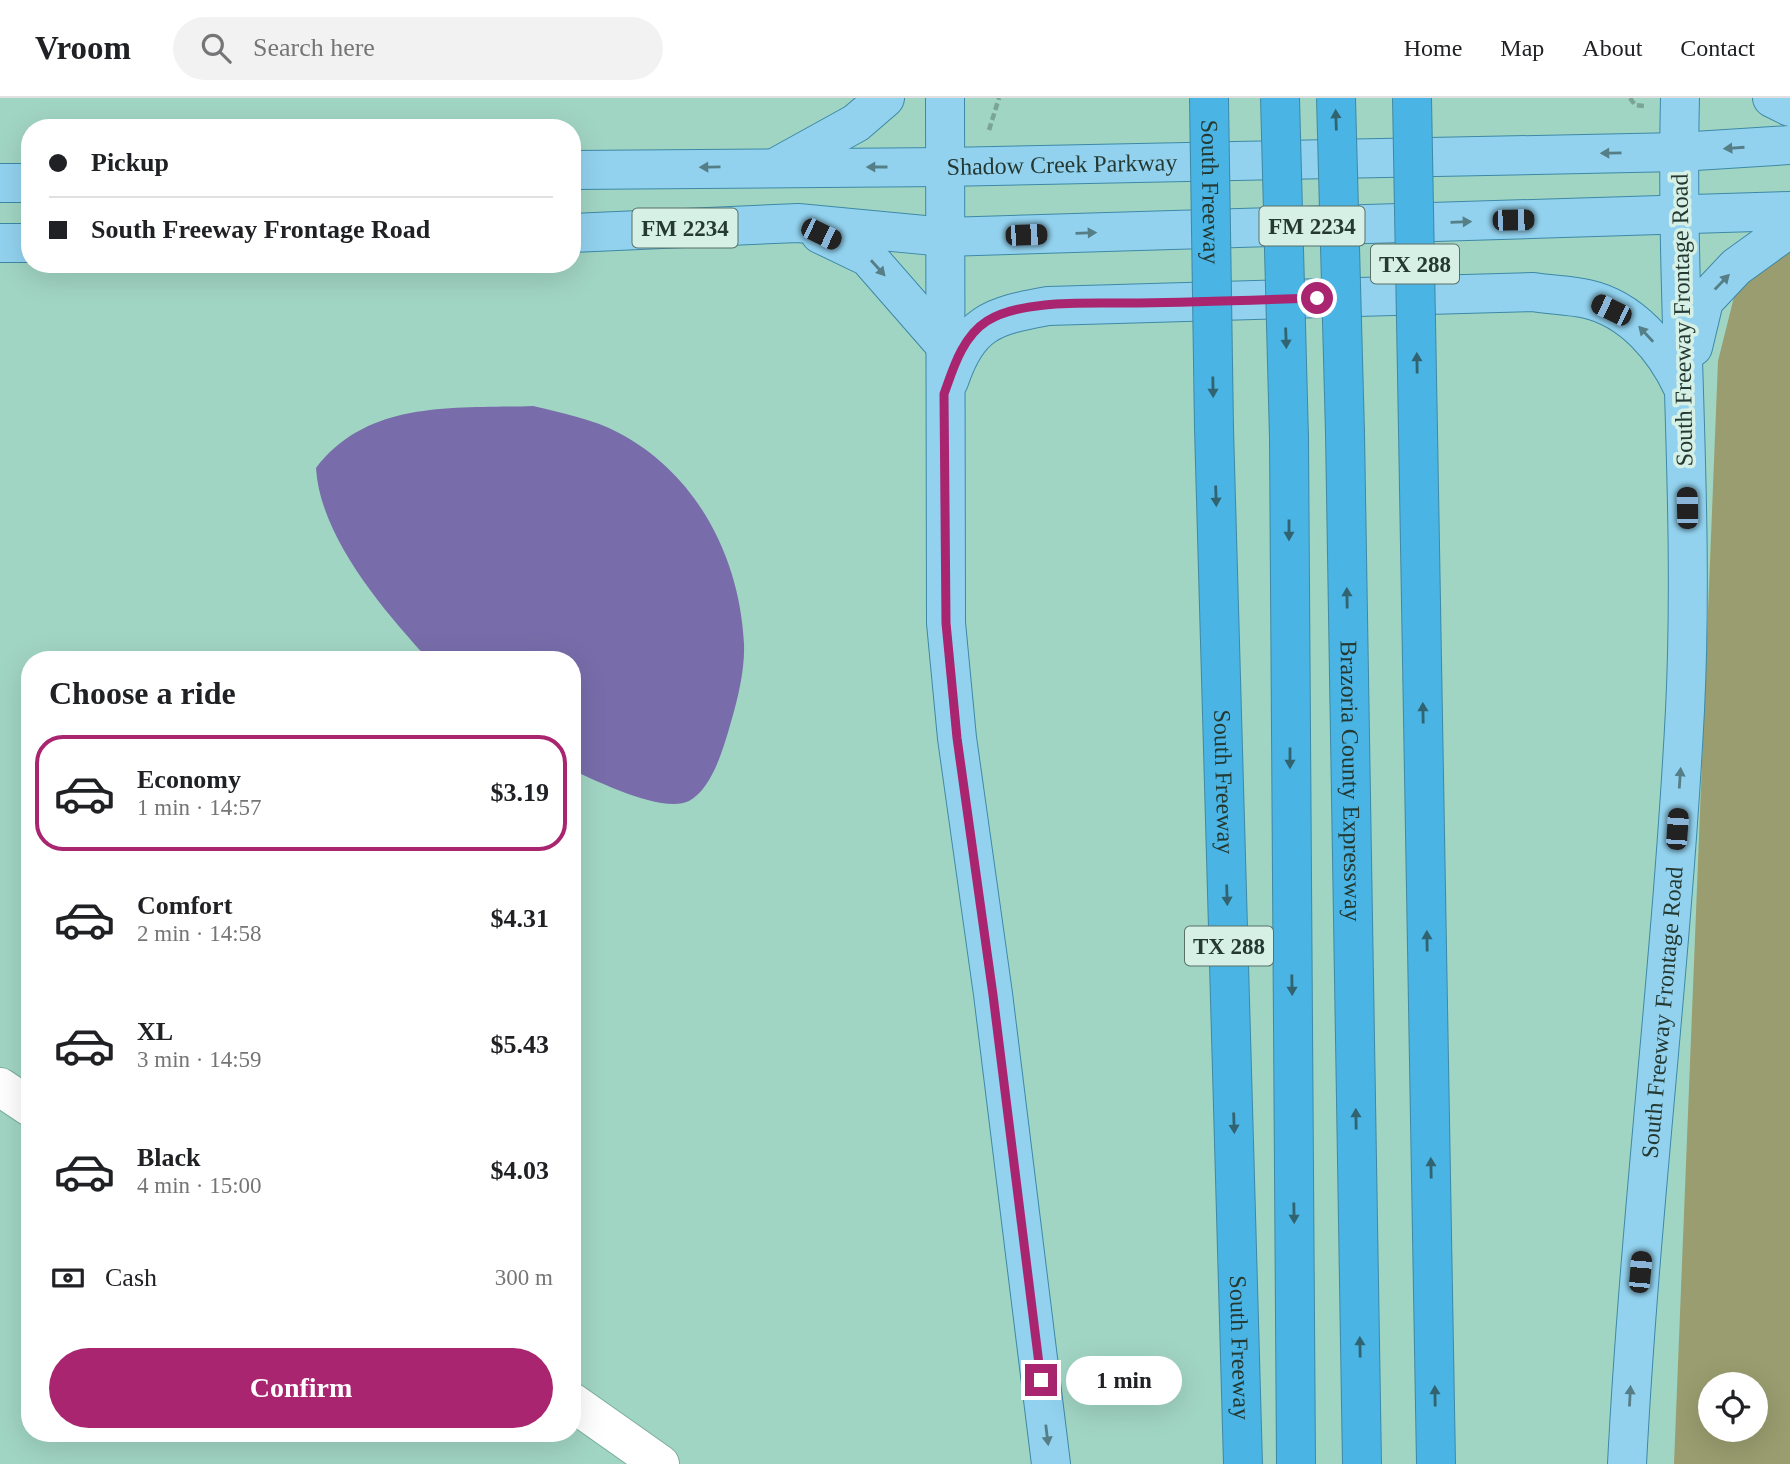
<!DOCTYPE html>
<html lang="en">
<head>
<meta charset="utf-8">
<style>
  body { margin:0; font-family:"Times New Roman",serif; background:#f2f2f2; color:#202124; height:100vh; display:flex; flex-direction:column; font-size:26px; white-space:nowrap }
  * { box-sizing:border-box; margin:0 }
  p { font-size:23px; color:#757577 }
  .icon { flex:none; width:38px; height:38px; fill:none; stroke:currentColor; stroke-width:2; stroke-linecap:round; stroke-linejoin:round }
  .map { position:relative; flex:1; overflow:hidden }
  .drawer { position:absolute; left:21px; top:553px; width:560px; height:791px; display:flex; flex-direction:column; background:#fff; border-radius:28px; box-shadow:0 7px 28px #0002 }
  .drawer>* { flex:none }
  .banner { position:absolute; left:21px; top:21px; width:560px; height:154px; border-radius:28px; box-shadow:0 7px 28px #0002; display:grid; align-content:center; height:154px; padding:0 28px; background:#fff }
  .controls { position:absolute; left:1698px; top:1274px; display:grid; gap:14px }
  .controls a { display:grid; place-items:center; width:70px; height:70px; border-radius:50%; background:#fff; box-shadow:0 7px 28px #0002; font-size:35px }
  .end { position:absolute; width:32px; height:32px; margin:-16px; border:9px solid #a92570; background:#fff; box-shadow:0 0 0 4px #fff }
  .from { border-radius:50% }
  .bubble { position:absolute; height:49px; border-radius:24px; background:#fff; box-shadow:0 7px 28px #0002; font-size:23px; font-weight:700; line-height:49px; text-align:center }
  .car { position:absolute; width:21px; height:42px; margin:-21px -10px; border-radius:9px; box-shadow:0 0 5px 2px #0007; background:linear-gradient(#222 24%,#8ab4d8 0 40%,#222 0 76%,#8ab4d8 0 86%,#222 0) }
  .banner b { display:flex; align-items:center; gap:24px; height:66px; font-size:26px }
  .banner b+b { border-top:2px solid #e0e0e0 }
  .banner i { width:18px; height:18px; background:#202124 }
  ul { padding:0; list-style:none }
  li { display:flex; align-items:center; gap:21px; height:116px; margin:0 14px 10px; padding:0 14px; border:4px solid transparent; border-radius:28px }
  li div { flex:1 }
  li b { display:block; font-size:26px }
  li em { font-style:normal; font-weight:700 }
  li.selected { border-color:#a92570 }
  li>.icon { width:63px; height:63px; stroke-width:1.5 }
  h2 { padding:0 28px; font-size:32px; line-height:84px }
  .pay { display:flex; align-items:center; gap:18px; height:77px; padding:0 28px; font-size:26px }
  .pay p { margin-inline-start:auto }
  .cta { display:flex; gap:14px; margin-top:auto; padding:14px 28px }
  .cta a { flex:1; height:80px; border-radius:42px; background:#a92570; color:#fff; font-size:28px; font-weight:700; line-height:80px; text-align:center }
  header { display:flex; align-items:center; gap:42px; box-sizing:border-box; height:98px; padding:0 35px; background:#fff; border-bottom:2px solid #e0e0e0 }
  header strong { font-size:33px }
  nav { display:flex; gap:38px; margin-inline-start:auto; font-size:24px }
  .search { width:490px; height:63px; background:#f2f2f2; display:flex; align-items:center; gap:18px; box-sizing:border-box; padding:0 24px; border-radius:38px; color:#757577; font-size:26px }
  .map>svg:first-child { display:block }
  .green { fill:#9a9d6f; fill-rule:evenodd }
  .water { fill:#786daa }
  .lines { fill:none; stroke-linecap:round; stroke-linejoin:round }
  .minor-casing { stroke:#7bae9c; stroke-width:40 }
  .major-casing { stroke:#3d89a6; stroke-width:40 }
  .highway-casing { stroke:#3d89a6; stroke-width:40 }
  .path { stroke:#7aa496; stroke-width:4.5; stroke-dasharray:7 3.5; stroke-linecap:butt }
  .minor { stroke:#fff; stroke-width:38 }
  .major { stroke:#92d2ef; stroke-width:38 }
  .highway { stroke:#4ab4e4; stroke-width:38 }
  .highway-bridge-casing { stroke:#3d89a6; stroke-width:40; stroke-linecap:butt }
  .highway-bridge { stroke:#4ab4e4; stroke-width:38 }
  .oneway { fill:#316470 }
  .oneway2 { fill:#567e87 }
  .route { stroke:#a92570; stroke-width:9 }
  .labels { text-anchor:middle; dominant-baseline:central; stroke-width:7; stroke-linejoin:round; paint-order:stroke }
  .shield { fill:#d6f0e6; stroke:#597068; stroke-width:2 }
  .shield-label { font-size:23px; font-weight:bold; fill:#243932 }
  .street-label { font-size:24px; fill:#243932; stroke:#d6f0e6 }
</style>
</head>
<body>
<header>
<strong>Vroom</strong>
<div class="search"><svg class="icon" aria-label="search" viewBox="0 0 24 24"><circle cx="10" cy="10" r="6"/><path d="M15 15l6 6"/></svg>Search here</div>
<nav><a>Home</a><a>Map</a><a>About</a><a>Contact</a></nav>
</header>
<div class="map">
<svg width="1790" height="1366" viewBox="0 0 1790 1366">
  <rect width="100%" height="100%" fill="#a1d5c3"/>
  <path class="green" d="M1790,154V1366H1674L1718,263L1738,183ZM1710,1286H1755V1332H1710Z"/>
  <path class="water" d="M533,308C562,315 593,321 619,335C697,376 740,460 744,546C745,571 738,600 731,624C724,648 713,690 689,703C663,716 597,683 572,672V562H429C384,513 320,439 316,370C369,301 455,311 533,308Z"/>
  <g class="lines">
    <g class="minor-casing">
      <g id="minor">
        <path d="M0,989L30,1009"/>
        <path d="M572,1304L660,1366"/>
      </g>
    </g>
    <g class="major-casing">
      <g id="major">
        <path d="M945,0L946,525L957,640L993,896L1051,1366"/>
        <path d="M1772,0L1790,9"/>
        <path d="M780,67L856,25L885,0"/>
        <path id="s1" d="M572,72L945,69L1679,54L1790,47"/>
        <path d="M0,85H30"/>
        <path d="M572,135L798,125L945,139L1790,113"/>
        <path d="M820,136L868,159L944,246"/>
        <path d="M0,145H30"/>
        <path d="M1693,249L1704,203L1736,169L1790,130"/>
        <path d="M949,283C969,225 991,218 1048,208L1533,194C1551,197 1570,197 1587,201C1632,211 1665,251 1683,290"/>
        <path id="s2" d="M1627,1366C1640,1114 1672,864 1685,612C1695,408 1675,204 1680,0"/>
      </g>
    </g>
    <g class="highway-casing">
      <g id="highway">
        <path id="s3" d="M1214,330L1243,1366"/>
        <path d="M1418,333L1436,1366"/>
        <path id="s4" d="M1345,335L1362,1366"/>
        <path d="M1289,340L1296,1366"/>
      </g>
    </g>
    <g class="path">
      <path d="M1630,0L1635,7L1644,8"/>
      <path d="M989,32L999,0"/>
    </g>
    <use href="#minor" class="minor"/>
    <use href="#major" class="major"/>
    <use href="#highway" class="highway"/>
    <g class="highway-bridge-casing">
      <g id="highway-bridge">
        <path id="s5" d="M1209,0L1214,330"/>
        <path d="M1280,0L1289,340"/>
        <path d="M1336,0L1345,335"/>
        <path d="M1412,0L1418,333"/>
      </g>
    </g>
    <use href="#highway-bridge" class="highway-bridge"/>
  </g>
  <defs><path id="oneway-solid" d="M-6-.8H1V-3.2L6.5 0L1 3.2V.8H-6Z" transform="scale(1.75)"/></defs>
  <g class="oneway">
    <use href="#oneway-solid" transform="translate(1336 22) rotate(-92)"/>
    <use href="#oneway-solid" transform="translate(1286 240) rotate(88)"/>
    <use href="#oneway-solid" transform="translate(1417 265) rotate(-91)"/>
    <use href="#oneway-solid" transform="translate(1213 289) rotate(89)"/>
    <use href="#oneway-solid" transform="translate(1216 398) rotate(88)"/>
    <use href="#oneway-solid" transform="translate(1289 432) rotate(90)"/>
    <use href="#oneway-solid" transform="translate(1347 500) rotate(-91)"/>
    <use href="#oneway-solid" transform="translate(1423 615) rotate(-91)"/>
    <use href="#oneway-solid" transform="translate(1290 660) rotate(90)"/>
    <use href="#oneway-solid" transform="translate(1227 797) rotate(88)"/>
    <use href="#oneway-solid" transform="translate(1427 843) rotate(-91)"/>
    <use href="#oneway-solid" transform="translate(1292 887) rotate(89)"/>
    <use href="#oneway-solid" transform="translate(1356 1021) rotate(-91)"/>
    <use href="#oneway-solid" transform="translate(1234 1025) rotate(88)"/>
    <use href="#oneway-solid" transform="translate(1431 1070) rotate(-91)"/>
    <use href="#oneway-solid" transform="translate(1294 1115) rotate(89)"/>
    <use href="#oneway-solid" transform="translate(1360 1249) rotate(-91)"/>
    <use href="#oneway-solid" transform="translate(1435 1298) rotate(-91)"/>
  </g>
  <g class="oneway2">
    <use href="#oneway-solid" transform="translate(1734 50) rotate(176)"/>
    <use href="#oneway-solid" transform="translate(1611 55) rotate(179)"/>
    <use href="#oneway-solid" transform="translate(710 69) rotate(179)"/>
    <use href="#oneway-solid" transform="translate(877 69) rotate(-180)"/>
    <use href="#oneway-solid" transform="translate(1461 124) rotate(-2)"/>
    <use href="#oneway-solid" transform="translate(1086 135) rotate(-2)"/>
    <use href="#oneway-solid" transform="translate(878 170) rotate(48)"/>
    <use href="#oneway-solid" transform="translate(1722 184) rotate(-46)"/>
    <use href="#oneway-solid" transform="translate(1646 236) rotate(-133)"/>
    <use href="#oneway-solid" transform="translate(1680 680) rotate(-86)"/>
    <use href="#oneway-solid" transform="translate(1630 1298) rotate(-87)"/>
    <use href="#oneway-solid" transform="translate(1047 1337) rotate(83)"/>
  </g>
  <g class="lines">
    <path class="route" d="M1041,1282L993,897L957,640L946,525L944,296C953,271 962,239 987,223C1024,200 1096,206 1140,205C1199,204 1258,202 1317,200"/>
  </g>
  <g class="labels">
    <g class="shield">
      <rect x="1259.5" y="108.5" width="105" height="39" rx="5"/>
      <rect x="632.5" y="110.5" width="105" height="39" rx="5"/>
      <rect x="1371" y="146.5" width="88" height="39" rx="5"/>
      <rect x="1185" y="828.5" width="88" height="39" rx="5"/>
    </g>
    <g class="shield-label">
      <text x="1312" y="128">FM 2234</text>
      <text x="685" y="130">FM 2234</text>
      <text x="1415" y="166">TX 288</text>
      <text x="1229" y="848">TX 288</text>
    </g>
    <g class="street-label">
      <text stroke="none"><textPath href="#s1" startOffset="490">Shadow Creek Parkway</textPath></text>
      <text stroke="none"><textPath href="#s5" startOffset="94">South Freeway</textPath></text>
      <text transform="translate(1682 222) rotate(-91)">South Freeway Frontage Road</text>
      <text stroke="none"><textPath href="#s3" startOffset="354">South Freeway</textPath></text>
      <text stroke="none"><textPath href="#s4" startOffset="348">Brazoria County Expressway</textPath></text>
      <text stroke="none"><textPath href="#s2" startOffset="453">South Freeway Frontage Road</textPath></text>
      <text stroke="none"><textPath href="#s3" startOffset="920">South Freeway</textPath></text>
    </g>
  </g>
</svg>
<div class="controls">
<a><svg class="icon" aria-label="locate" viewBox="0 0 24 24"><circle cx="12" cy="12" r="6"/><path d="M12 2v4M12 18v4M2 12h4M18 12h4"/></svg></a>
</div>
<i class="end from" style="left:1317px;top:200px"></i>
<i class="end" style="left:1041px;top:1282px"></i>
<div class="bubble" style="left:1066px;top:1258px;width:116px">1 min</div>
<i class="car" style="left:1513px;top:122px;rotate:89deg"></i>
<i class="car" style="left:821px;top:136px;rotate:116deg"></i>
<i class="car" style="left:1026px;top:137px;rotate:88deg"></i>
<i class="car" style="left:1611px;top:212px;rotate:296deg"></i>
<i class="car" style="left:1687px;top:410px;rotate:359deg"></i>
<i class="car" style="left:1677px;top:731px;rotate:4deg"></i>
<i class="car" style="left:1640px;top:1174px;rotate:5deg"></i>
<div class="banner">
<b><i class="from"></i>Pickup</b>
<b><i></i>South Freeway Frontage Road</b>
</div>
<section class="drawer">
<h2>Choose a ride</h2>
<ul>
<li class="selected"><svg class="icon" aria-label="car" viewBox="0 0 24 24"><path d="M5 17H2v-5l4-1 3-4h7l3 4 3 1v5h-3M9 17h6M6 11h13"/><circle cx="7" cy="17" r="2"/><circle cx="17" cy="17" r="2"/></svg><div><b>Economy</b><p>1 min · 14:57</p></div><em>$3.19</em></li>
<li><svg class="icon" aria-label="car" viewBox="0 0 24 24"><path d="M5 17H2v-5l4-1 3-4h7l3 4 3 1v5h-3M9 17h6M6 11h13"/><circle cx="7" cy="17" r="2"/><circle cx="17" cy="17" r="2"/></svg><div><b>Comfort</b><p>2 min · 14:58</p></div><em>$4.31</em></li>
<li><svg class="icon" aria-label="car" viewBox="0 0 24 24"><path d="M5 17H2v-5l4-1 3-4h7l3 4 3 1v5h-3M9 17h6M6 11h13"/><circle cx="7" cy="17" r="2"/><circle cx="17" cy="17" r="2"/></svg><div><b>XL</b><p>3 min · 14:59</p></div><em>$5.43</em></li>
<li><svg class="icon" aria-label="car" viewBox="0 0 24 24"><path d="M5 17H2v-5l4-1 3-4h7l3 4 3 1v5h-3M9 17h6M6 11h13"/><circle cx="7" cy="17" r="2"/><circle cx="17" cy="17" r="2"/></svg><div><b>Black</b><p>4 min · 15:00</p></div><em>$4.03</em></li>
</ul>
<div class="pay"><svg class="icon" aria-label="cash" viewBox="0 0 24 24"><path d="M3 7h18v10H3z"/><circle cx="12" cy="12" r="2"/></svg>Cash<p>300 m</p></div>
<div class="cta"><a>Confirm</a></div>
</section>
</div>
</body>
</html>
